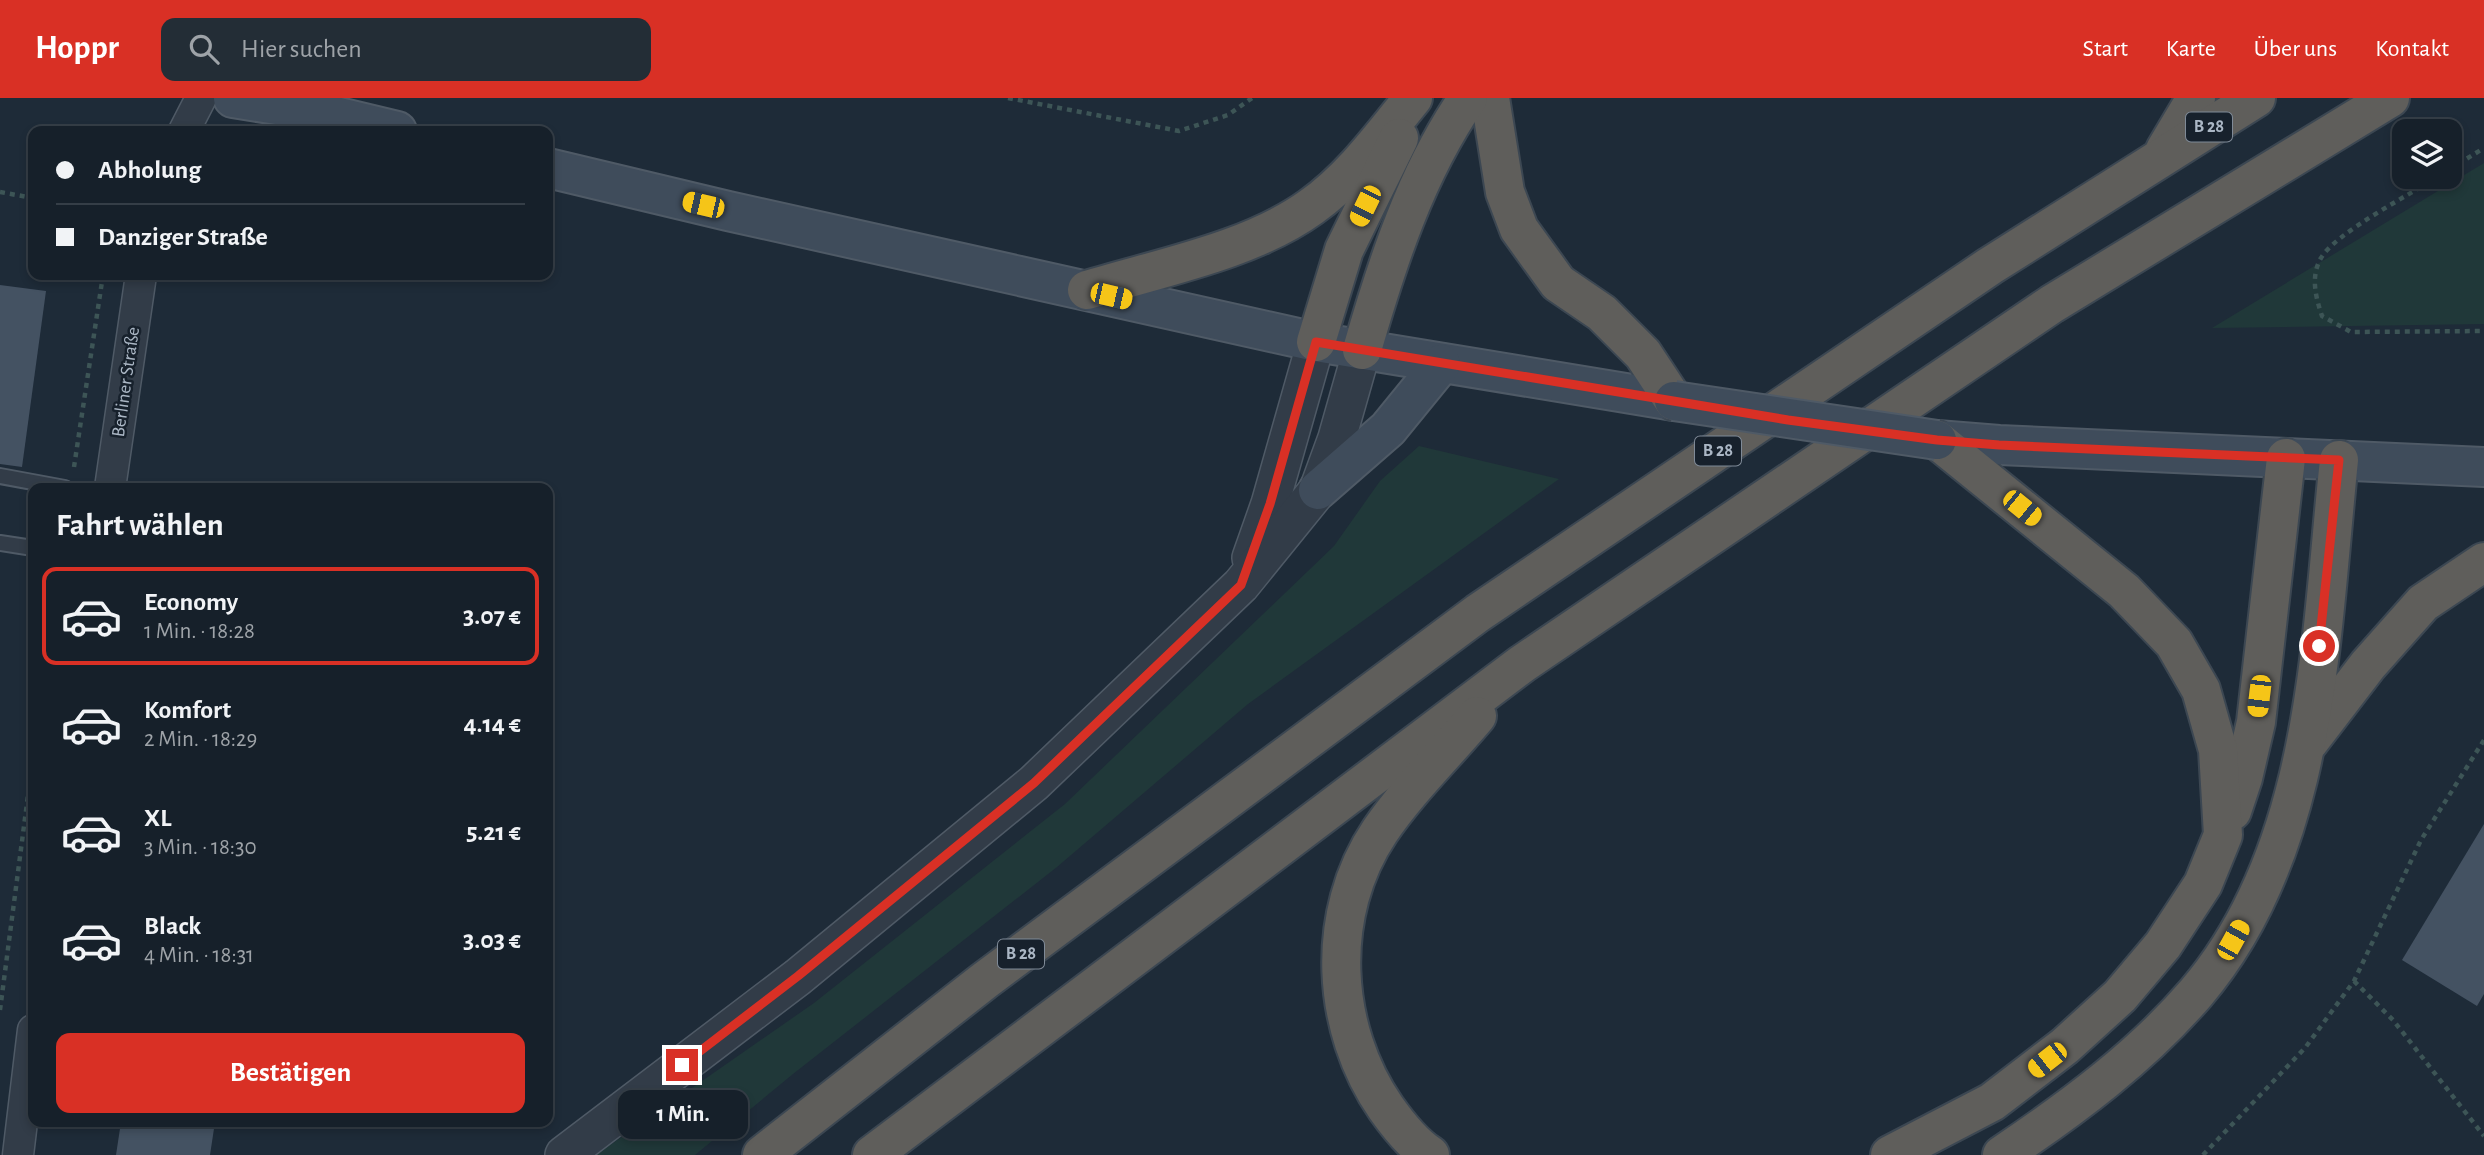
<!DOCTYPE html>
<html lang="de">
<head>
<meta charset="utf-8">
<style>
  body { margin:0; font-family:"Alegreya Sans",sans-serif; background:#232d36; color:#f1f3f6; height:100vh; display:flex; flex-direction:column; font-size:26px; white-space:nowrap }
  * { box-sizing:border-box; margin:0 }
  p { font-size:23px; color:#9ea3a8 }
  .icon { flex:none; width:38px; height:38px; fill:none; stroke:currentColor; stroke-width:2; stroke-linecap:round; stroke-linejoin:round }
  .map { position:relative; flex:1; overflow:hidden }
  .details { position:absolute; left:28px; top:385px; width:525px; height:644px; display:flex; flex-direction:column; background:#16202a; border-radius:14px; box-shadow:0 4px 10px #0003,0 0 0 2px #353e47 }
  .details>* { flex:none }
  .guide { position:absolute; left:28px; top:28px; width:525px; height:154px; border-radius:14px; box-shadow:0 4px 10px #0003,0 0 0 2px #353e47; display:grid; align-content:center; height:154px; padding:0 28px; background:#16202a }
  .buttons { position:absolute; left:2392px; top:21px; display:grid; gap:14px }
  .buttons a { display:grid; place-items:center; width:70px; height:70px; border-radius:14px; background:#16202a; box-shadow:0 4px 10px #0003,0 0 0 2px #353e47; font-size:35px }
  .end { position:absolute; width:32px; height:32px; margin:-16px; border:9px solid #d93025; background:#fff; box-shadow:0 0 0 4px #fff }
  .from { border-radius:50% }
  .bubble { position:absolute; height:49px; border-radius:14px; background:#16202a; box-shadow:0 4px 10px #0003,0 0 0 2px #353e47; font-size:23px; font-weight:700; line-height:49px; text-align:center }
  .car { position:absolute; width:21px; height:42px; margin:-21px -10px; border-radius:9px; box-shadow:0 0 5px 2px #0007; background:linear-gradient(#f5c518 24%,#345 0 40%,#f5c518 0 76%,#345 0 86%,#f5c518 0) }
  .guide b { display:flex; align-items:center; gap:24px; height:66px; font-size:26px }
  .guide b+b { border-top:2px solid #353e47 }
  .guide i { width:18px; height:18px; background:#f1f3f6 }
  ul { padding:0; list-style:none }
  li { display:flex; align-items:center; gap:21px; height:98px; margin:0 14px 10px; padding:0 14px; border:4px solid transparent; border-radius:14px }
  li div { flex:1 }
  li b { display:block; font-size:26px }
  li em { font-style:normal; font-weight:700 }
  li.on { border-color:#d93025 }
  li>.icon { width:63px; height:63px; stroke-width:1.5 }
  h2 { padding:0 28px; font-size:32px; line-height:84px }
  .cta { display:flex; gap:14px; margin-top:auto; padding:14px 28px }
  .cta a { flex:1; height:80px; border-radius:14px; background:#d93025; color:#fff; font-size:28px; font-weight:700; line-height:80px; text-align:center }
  header { display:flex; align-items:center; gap:42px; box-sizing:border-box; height:98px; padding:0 35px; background:#d93025; color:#fff }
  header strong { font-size:33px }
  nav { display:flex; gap:38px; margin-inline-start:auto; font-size:24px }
  .search { width:490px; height:63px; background:#232d36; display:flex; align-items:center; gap:18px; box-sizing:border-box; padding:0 24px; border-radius:14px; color:#9ea3a8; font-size:26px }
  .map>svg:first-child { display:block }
  .green { fill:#203839 }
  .building { fill:#445262 }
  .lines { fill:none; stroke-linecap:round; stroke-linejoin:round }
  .service-casing { stroke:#4f5a66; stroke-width:18 }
  .minor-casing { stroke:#4f5a66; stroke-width:33 }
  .tertiary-casing { stroke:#4f5a66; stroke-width:40 }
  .secondary-casing { stroke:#4f5a66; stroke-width:42 }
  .trunk-casing { stroke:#3c4752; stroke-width:42 }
  .path { stroke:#3d5556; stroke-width:4.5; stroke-dasharray:5 5; stroke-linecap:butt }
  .service { stroke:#323c48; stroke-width:14 }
  .minor { stroke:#323c48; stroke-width:30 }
  .tertiary { stroke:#323c48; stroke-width:37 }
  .secondary { stroke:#3f4c5b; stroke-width:38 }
  .trunk { stroke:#5f5e5b; stroke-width:38 }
  .secondary-bridge-casing { stroke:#4f5a66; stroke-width:42; stroke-linecap:butt }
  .secondary-bridge { stroke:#3f4c5b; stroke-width:38 }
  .route { stroke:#d93025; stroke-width:9 }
  .labels { text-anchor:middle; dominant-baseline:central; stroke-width:5; stroke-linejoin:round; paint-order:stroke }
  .shield { fill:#17212c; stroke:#7f8a97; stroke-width:2 }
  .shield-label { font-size:18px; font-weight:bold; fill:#abb7c5 }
  .street-label { font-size:19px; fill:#abb7c5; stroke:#17212c }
</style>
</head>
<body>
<header>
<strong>Hoppr</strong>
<div class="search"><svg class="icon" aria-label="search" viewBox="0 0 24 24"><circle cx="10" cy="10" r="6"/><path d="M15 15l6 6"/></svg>Hier suchen</div>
<nav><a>Start</a><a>Karte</a><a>Über uns</a><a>Kontakt</a></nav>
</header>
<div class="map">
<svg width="2484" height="1057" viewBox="0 0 2484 1057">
  <rect width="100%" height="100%" fill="#1e2b38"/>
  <g class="green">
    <path d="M2484,65V226L2212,230Z"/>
    <path d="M1419,348L1559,381L1248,606L1057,769L793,976L695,1057H596L814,905L1065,706L1334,448L1380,383Z"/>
  </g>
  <g class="building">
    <path d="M0,187L46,193L22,369L0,366Z"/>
    <path d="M2484,726V896L2477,908L2402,862Z"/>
    <path d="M121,1024H215L210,1057H116Z"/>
  </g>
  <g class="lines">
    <g class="service-casing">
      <g id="service">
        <path d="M0,378L65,390"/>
        <path d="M0,445L33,450"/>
      </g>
    </g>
    <g class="minor-casing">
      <g id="minor">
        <path d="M184,33L201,0"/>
        <path d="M110,390L141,177"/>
        <path d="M18,1057L33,932"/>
      </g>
    </g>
    <g class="tertiary-casing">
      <g id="tertiary">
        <path d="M1251,460L1270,406L1316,244"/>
        <path d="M564,1057L798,879L1034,685L1241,487L1318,392L1337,340L1362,252"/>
      </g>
    </g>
    <g class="secondary-casing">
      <g id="secondary">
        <path d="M233,0L314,13L397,33"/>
        <path d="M548,70L728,113L1316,244L1674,303"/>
        <path d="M1937,342L1999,347L2484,369"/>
        <path d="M1318,392L1388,331L1441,266"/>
      </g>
    </g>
    <g class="trunk-casing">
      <g id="trunk">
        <path d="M1490,0L1505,94L1519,131L1558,185L1602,215L1643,256L1674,303"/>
        <path d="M2165,52L2196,0"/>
        <path d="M1087,192C1159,170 1250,153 1311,109C1352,80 1382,38 1413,0"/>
        <path d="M1316,244L1344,152L1399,40"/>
        <path d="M1362,252C1387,165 1416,75 1468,0"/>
        <path d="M2309,644L2368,567L2423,505L2484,464"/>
        <path d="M2232,713L2243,680L2256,624L2286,360"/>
        <path d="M762,1057L984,883L1478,515L1990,168L2256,0"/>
        <path d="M872,1057L1522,566L2052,206L2390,0"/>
        <path d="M1430,1057C1413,1046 1398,1027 1386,1010C1331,931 1324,816 1380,733C1408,692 1445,656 1477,618"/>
        <path d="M1890,1057L1992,1004L2065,948L2120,898L2163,847L2203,786L2223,737L2218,652L2201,592L2174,545L2124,493L1937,342"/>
        <path d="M2002,1057C2072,1010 2141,959 2196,895C2319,751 2320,541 2339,362"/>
      </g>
    </g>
    <g class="path">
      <path d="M1008,0L1179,33L1228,17L1252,0"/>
      <path d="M2450,71L2484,50"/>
      <path d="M2438,79C2412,95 2334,136 2321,160C2310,179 2316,200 2322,218L2351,234L2484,233"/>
      <path d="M0,94L33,100"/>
      <path d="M74,369L103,177"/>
      <path d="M2354,883L2393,922L2484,1038"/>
      <path d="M0,912L33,659"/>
      <path d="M2203,1057L2305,950L2354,883L2421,742L2484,642"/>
    </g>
    <use href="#service" class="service"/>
    <use href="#minor" class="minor"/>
    <use href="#tertiary" class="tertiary"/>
    <use href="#secondary" class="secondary"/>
    <use href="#trunk" class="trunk"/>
    <g class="secondary-bridge-casing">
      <path id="secondary-bridge" d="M1674,303L1937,342"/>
    </g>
    <use href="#secondary-bridge" class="secondary-bridge"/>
  </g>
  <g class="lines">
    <path class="route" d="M682,967L798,878L1034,685L1241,487L1270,406L1316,244L1788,322L1937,342L1999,347L2339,362L2319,548"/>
  </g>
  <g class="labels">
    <g class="shield">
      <rect x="2186" y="14.5" width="46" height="29" rx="5"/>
      <rect x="1695" y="338.5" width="46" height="29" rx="5"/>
      <rect x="998" y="841.5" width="46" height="29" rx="5"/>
    </g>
    <g class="shield-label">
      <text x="2209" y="29">B 28</text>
      <text x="1718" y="353">B 28</text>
      <text x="1021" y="856">B 28</text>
    </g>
    <g class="street-label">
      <text transform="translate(126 284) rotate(-82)">Berliner Straße</text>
    </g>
  </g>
</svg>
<div class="buttons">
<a><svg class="icon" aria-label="layers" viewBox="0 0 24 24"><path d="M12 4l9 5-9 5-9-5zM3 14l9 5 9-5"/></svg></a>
</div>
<i class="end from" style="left:2319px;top:548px"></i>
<i class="end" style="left:682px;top:967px"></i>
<div class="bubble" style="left:618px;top:992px;width:130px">1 Min.</div>
<i class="car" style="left:703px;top:107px;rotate:283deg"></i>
<i class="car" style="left:1365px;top:108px;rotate:206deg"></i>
<i class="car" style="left:1111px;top:198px;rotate:103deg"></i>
<i class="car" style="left:2022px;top:410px;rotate:129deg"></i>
<i class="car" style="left:2259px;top:598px;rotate:187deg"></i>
<i class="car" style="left:2233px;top:842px;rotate:29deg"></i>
<i class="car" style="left:2047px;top:962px;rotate:232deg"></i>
<div class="guide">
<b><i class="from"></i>Abholung</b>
<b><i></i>Danziger Straße</b>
</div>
<section class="details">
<h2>Fahrt wählen</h2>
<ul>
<li class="on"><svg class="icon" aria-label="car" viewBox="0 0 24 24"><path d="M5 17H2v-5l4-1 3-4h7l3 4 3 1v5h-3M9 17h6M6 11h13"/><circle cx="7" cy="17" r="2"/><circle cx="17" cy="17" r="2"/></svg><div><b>Economy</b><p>1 Min. · 18:28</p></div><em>3.07 €</em></li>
<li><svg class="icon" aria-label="car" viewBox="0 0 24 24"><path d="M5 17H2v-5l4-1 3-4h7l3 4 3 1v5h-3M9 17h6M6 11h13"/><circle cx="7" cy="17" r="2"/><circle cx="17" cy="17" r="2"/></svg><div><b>Komfort</b><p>2 Min. · 18:29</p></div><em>4.14 €</em></li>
<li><svg class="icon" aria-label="car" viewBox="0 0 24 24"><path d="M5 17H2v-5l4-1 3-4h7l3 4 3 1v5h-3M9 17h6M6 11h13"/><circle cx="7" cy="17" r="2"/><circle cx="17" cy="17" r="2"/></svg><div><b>XL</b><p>3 Min. · 18:30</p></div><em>5.21 €</em></li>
<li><svg class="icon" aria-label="car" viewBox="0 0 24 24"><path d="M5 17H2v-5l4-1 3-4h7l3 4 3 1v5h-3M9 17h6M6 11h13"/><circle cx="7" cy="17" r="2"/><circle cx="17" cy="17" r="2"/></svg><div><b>Black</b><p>4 Min. · 18:31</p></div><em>3.03 €</em></li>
</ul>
<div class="cta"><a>Bestätigen</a></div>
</section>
</div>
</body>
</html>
